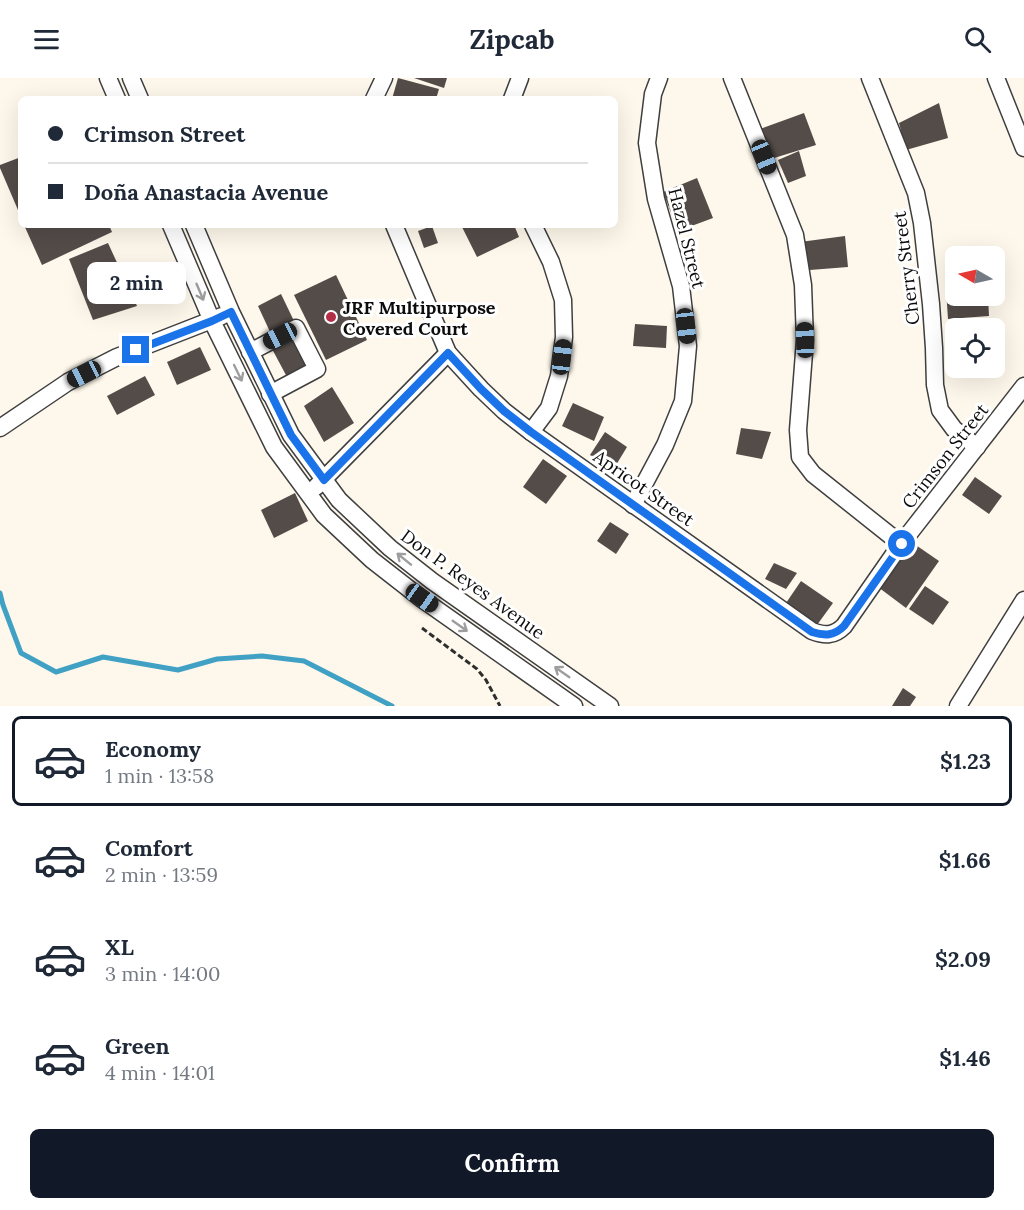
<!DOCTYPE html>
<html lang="en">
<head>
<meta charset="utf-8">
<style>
  body { margin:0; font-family:Lora,serif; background:#f2f2f3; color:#1f2937; height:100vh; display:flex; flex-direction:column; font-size:22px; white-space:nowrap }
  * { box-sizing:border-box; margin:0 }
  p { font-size:20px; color:#747a83 }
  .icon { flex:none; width:33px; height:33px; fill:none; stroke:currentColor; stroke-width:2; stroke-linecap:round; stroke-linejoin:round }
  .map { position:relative; height:628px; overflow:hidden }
  .drawer { display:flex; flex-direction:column; background:#fff; flex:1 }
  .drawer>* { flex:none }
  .hud { position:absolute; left:18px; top:18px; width:600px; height:132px; border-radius:9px; box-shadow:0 6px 24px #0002; display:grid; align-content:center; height:132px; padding:0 30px; background:#fff }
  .needle { width:39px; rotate:279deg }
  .fabs { position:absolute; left:945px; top:168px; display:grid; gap:12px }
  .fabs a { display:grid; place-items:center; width:60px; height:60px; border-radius:9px; background:#fff; box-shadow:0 6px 24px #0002; font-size:30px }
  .end { position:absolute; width:27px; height:27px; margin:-14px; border:8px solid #1a73e8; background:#fff; box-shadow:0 0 0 3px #fff }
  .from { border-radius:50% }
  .bubble { position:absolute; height:42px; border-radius:9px; background:#fff; box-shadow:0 6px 24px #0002; font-size:20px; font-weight:700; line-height:42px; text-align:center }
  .car { position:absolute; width:18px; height:36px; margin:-18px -9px; border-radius:8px; box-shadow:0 0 4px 2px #0007; background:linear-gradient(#222 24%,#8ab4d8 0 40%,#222 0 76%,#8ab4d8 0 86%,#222 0) }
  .hud b { display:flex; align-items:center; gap:21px; height:57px; font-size:22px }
  .hud b+b { border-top:2px solid #e0e1e3 }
  .hud i { width:15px; height:15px; background:#1f2937 }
  ul { padding:10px 0 0; list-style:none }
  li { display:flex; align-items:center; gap:18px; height:90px; margin:0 12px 9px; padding:0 18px; border:3px solid transparent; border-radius:9px }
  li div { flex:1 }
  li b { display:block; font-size:22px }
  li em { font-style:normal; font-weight:700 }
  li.selected { border-color:#111827 }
  li>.icon { width:54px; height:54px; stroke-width:1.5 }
  .primary-button { display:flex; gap:12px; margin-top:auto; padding:12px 30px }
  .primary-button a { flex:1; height:69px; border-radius:9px; background:#111827; color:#fff; font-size:24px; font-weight:700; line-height:69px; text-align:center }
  header { display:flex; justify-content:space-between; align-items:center; height:78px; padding:0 30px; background:#fff; font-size:27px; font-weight:700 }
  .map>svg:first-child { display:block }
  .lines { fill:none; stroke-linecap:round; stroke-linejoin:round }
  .stream { stroke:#40a1c4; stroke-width:5 }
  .building { fill:#544c49 }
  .minor-casing { stroke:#3f3f3f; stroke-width:19 }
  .path { stroke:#2e2e2e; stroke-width:3; stroke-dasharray:6 3; stroke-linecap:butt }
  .minor { stroke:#fff; stroke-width:16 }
  .oneway { stroke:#9e9e9e }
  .route { stroke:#1a73e8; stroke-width:8 }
  .poi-dot { fill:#b32e46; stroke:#fff; stroke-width:2 }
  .labels { text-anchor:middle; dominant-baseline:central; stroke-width:6; stroke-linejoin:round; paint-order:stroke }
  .street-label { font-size:18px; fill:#0c0c0c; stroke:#fff }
  .poi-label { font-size:18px; font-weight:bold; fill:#0c0c0c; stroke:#fff; text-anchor:start }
</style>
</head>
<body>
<header><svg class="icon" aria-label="menu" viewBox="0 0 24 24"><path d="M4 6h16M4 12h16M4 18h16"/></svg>Zipcab<svg class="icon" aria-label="search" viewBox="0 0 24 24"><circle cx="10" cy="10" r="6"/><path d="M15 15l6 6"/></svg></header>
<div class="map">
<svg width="1024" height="628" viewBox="0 0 1024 628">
  <rect width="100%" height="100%" fill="#fef8ec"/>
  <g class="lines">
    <path class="stream" d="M0,515L3,527L21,575L56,594L103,579L178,592L217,581L262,578L304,583L392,628"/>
  </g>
  <g class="building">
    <path d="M398,0L439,11L436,21H392Z"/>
    <path d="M414,0H447L444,10Z"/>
    <path d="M939,25L948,60L906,72L899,45Z"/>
    <path d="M804,35L816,67L771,81L760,51Z"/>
    <path d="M799,73L806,98L788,105L778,82Z"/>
    <path d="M21,79V139L0,90V87Z"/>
    <path d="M697,100L713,140L678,153L663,114Z"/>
    <path d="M24,147H109L112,154L42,187Z"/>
    <path d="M461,147H514L519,159L477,179Z"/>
    <path d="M432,148L438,165L424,170L418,153Z"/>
    <path d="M845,158L848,189L810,192L800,164Z"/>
    <path d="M108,165L137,228L93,242L69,181Z"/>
    <path d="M951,180H956V205L952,206Z"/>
    <path d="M336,197L367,262L326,282L294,217Z"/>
    <path d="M956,210V218H988L989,238L948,241L946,211Z"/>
    <path d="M281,216L295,245L271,256L258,228Z"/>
    <path d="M635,246L667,248L666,270L633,268Z"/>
    <path d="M291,258L307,288L287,299L271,269Z"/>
    <path d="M200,269L211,292L177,307L167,284Z"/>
    <path d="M145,298L155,317L117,337L107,318Z"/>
    <path d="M332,309L354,345L324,364L304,328Z"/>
    <path d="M573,325L604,339L594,363L562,348Z"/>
    <path d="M741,350L771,354L762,381L736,376Z"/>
    <path d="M605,354L627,369L613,392L590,377Z"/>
    <path d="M543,381L567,398L546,426L523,409Z"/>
    <path d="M975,399L1002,418L989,436L962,417Z"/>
    <path d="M295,415L308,443L274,460L261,432Z"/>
    <path d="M610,444L629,456L616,476L597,463Z"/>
    <path d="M910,463L939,483L906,530L878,509Z"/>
    <path d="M774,485L797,495L786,511L765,501Z"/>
    <path d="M801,503L833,525L817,547L786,525Z"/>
    <path d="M925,508L949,524L933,547L909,531Z"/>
    <path d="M903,610L916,619L910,628H892Z"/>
  </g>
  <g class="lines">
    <g class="minor-casing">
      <g id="minor">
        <path d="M108,0L117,21"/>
        <path d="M131,0L140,21"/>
        <path d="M732,0L795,157L803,207L805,262L798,352L800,379L813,396L901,466"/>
        <path d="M870,0L916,115L922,145L931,226L934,270L935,307L940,332L954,351L977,369"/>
        <path d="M996,0L1024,70"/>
        <path d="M374,21L384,0"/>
        <path d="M512,21L520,0"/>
        <path d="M171,147L212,243L274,369L324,437L372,482L422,521L574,628"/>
        <path d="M194,147L231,234L291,357L339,422L390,470L432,503L610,628"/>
        <path d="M394,147L448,275L481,311L504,333L531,354L812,553C825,558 834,558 844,548L901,466L1024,308"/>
        <path d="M250,274L296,250L317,291L270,316"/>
        <path d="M0,350L68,304L117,279L222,238"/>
        <path d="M531,354L549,330L559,298L564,259L563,222L551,184L533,147"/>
        <path d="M316,409L448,275"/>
        <path d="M633,427L665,367L683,323L688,268L681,208L656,121L647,65L653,16L659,0"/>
        <path d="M958,628L1024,522"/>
      </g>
    </g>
    <path class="path" d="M422,550L477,591L486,602L500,628"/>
    <use href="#minor" class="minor"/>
  </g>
  <defs><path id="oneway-shaft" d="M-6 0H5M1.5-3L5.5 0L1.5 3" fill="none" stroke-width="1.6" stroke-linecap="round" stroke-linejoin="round" transform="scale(1.5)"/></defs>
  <g class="oneway">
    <use href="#oneway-shaft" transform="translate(200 214) rotate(67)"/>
    <use href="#oneway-shaft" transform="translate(238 295) rotate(64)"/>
    <use href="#oneway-shaft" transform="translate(404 481) rotate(-141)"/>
    <use href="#oneway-shaft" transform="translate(460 548) rotate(35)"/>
    <use href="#oneway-shaft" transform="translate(562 594) rotate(-145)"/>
  </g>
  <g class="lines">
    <path class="route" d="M136,272L212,243L231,234L291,357L324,402L448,275L481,311L504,333L531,354L812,554C825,558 834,558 844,548L902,466"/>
  </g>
  <circle class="poi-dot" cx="331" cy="239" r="6"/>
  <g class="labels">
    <g class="street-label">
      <text transform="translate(687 160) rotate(76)">Hazel Street</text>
      <text transform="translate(906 190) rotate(-97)">Cherry Street</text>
      <text transform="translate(945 378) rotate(-52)">Crimson Street</text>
      <text transform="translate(644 410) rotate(35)">Apricot Street</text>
      <text transform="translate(473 506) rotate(36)">Don P. Reyes Avenue</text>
    </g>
    <g class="poi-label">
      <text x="343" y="229">JRF Multipurpose<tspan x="343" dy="21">Covered Court</tspan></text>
    </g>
  </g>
</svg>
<div class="fabs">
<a><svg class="needle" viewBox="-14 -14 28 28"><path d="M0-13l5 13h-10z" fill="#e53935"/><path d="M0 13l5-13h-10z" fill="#747a83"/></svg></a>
<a><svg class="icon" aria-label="locate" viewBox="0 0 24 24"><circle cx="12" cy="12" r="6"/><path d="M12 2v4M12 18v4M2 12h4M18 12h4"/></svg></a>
</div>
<i class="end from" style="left:902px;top:466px"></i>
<i class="end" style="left:136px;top:272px"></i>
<div class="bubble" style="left:87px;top:184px;width:99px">2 min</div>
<i class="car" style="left:764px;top:79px;rotate:158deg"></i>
<i class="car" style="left:686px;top:248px;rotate:173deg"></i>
<i class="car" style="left:280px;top:258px;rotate:243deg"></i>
<i class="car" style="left:805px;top:262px;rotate:358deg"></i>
<i class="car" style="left:562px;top:279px;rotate:7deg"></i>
<i class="car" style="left:84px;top:296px;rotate:243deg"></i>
<i class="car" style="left:422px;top:520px;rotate:125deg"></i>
<div class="hud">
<b><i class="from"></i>Crimson Street</b>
<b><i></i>Doña Anastacia Avenue</b>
</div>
</div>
<section class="drawer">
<ul>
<li class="selected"><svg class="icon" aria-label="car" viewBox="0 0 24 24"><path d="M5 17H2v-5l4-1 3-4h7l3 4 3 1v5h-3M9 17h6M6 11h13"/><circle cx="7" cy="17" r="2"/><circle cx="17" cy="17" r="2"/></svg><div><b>Economy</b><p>1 min · 13:58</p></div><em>$1.23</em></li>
<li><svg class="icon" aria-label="car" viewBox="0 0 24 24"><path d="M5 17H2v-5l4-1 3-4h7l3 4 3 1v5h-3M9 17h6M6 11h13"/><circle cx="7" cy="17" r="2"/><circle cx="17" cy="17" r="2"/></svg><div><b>Comfort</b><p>2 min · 13:59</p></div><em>$1.66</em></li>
<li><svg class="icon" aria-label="car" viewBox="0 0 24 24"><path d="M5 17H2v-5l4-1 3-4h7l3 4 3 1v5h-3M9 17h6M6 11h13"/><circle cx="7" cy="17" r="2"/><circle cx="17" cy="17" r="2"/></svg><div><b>XL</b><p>3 min · 14:00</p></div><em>$2.09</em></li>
<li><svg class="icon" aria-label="car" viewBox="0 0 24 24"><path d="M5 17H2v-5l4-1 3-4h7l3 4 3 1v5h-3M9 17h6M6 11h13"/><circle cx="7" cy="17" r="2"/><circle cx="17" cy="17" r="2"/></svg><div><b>Green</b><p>4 min · 14:01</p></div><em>$1.46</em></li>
</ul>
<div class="primary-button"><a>Confirm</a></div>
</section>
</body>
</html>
